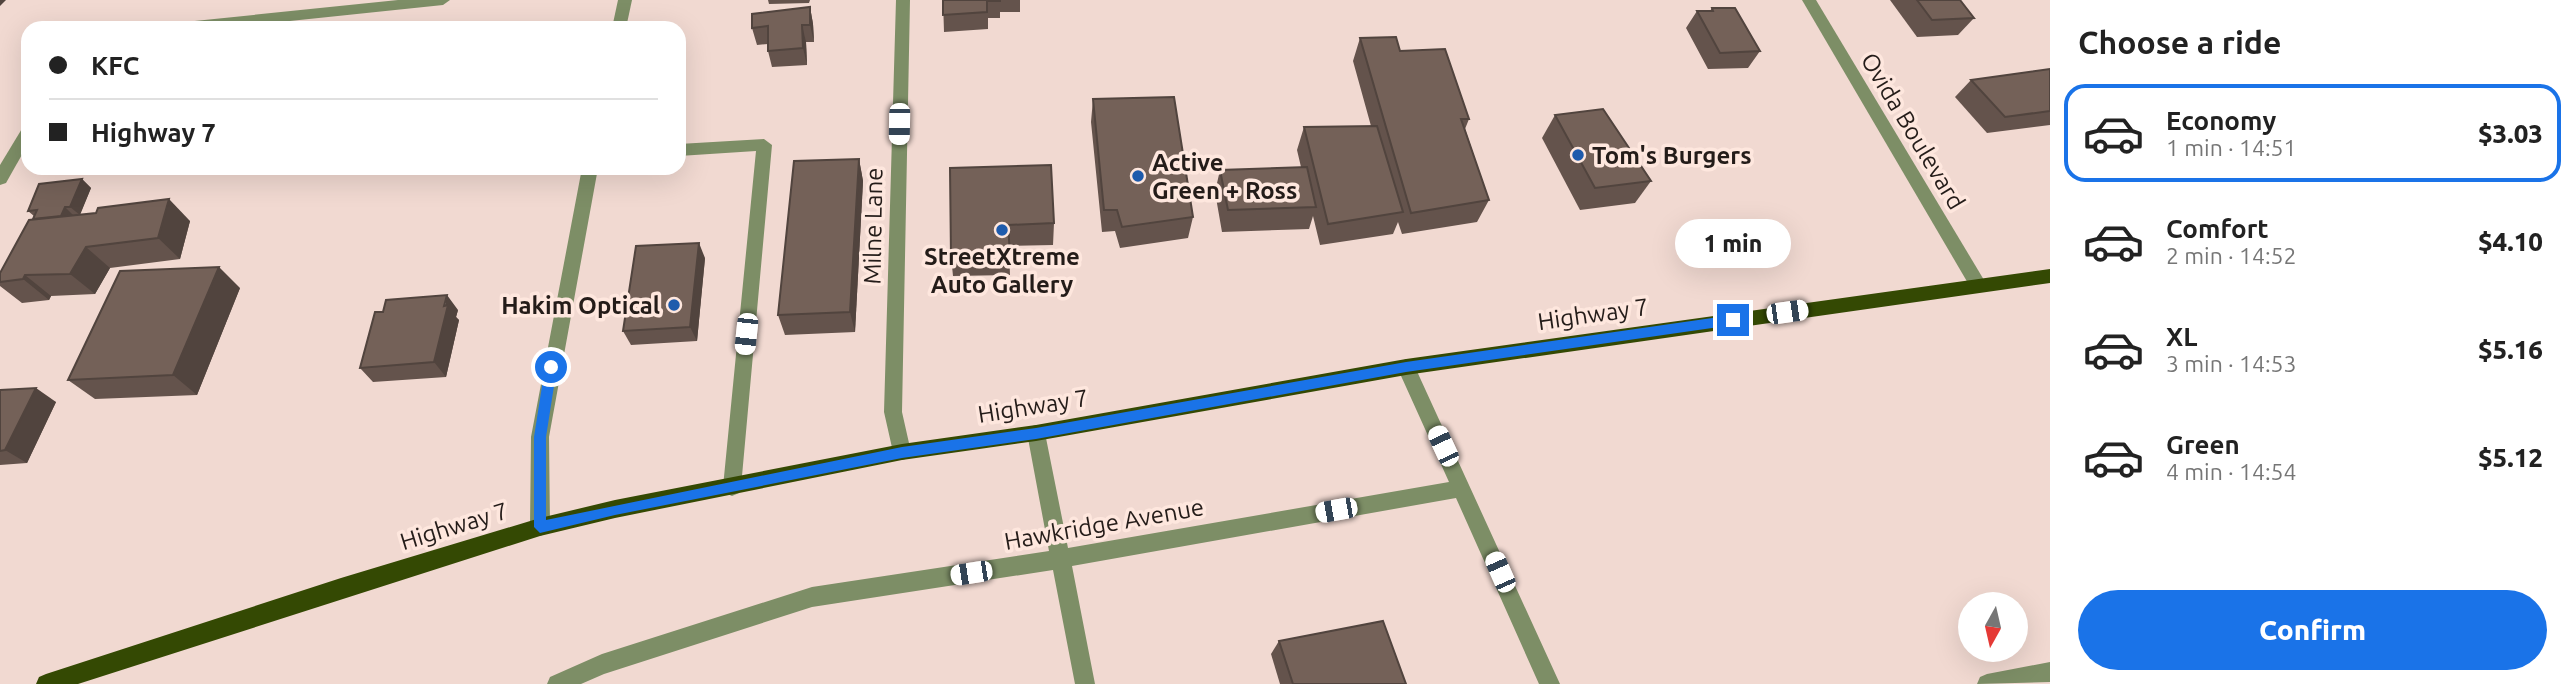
<!DOCTYPE html>
<html lang="en">
<head>
<meta charset="utf-8">
<style>
  body { margin:0; font-family:Ubuntu,sans-serif; background:#f2f2f2; color:#222; height:100vh; display:flex; flex-direction:column; font-size:26px; white-space:nowrap }
  * { box-sizing:border-box; margin:0 }
  p { font-size:23px; color:#767676 }
  .icon { flex:none; width:38px; height:38px; fill:none; stroke:currentColor; stroke-width:2; stroke-linecap:round; stroke-linejoin:round }
  .map { position:relative; flex:1; overflow:hidden }
  .sheet { display:flex; flex-direction:column; background:#fff; width:525px }
  .sheet>* { flex:none }
  .guide { position:absolute; left:21px; top:21px; width:665px; height:154px; border-radius:21px; box-shadow:0 7px 28px #0002; display:grid; align-content:center; height:154px; padding:0 28px; background:#fff }
  .needle { width:46px; rotate:188deg }
  .tools { position:absolute; left:1958px; top:592px; display:grid; gap:14px }
  .tools a { display:grid; place-items:center; width:70px; height:70px; border-radius:50%; background:#fff; box-shadow:0 7px 28px #0002; font-size:35px }
  .end { position:absolute; width:32px; height:32px; margin:-16px; border:9px solid #1a73e8; background:#fff; box-shadow:0 0 0 4px #fff }
  .from { border-radius:50% }
  .bubble { position:absolute; height:49px; border-radius:24px; background:#fff; box-shadow:0 7px 28px #0002; font-size:23px; font-weight:800; line-height:49px; text-align:center }
  .car { position:absolute; width:21px; height:42px; margin:-21px -10px; border-radius:9px; box-shadow:0 0 5px 2px #0007; background:linear-gradient(#fff 24%,#345 0 40%,#fff 0 76%,#345 0 86%,#fff 0) }
  .guide b { display:flex; align-items:center; gap:24px; height:66px; font-size:26px }
  .guide b+b { border-top:2px solid #e0e0e0 }
  .guide i { width:18px; height:18px; background:#222 }
  ul { padding:0; list-style:none }
  li { display:flex; align-items:center; gap:21px; height:98px; margin:0 14px 10px; padding:0 14px; border:4px solid transparent; border-radius:21px }
  li div { flex:1 }
  li b { display:block; font-size:26px }
  li em { font-style:normal; font-weight:800 }
  li.selected { border-color:#1a73e8 }
  li>.icon { width:63px; height:63px; stroke-width:1.5 }
  h2 { padding:0 28px; font-size:32px; line-height:84px }
  .button { display:flex; gap:14px; margin-top:auto; padding:14px 28px }
  .button a { flex:1; height:80px; border-radius:42px; background:#1a73e8; color:#fff; font-size:28px; font-weight:800; line-height:80px; text-align:center }
  main { display:flex; flex:1; min-height:0 }
  .map>svg:first-child { display:block }
  .lines { fill:none; stroke-linecap:round; stroke-linejoin:round }
  .minor { fill:#7d8e66; fill-rule:evenodd }
  .major { fill:#344903; fill-rule:evenodd }
  .wall { fill:#64534c }
  .shaded-wall { fill:#51443e }
  .building { fill:#746158; stroke:#51443e; stroke-width:2 }
  .route { fill:#1a73e8 }
  .poi-dot { fill:#1e5bac; stroke:#fee7de; stroke-width:2.5 }
  .labels { text-anchor:middle; dominant-baseline:central; stroke-width:7; stroke-linejoin:round; paint-order:stroke }
  .street-label { font-size:24px; fill:#241c19; stroke:#fee7de }
  .poi-label { font-size:24px; font-weight:bold; fill:#241c19; stroke:#fee7de; text-anchor:start }
</style>
</head>
<body>
<main>
<div class="map">
<svg width="2050" height="684" viewBox="0 0 2050 684">
  <rect width="100%" height="100%" fill="#f1d9d1"/>
  <g class="lines">
    <g class="minor">
      <path d="M398,0H450L443,5L222,28H168L175,23Z"/>
      <path d="M618,0H632L626,28H612Z"/>
      <path d="M896,0H910L902,412L911,452L909,458L902,460L895,458L893,452L884,412Z"/>
      <path d="M1802,0H1816L1984,280L1986,285L1984,290H1972Z"/>
      <path d="M28,125V144L6,183L0,185V165L23,127Z"/>
      <path d="M764,139L772,145L741,487L739,493L732,496L725,493L723,487L756,151L679,156V144Z"/>
      <path d="M582,168H598L549,437L550,527L547,533L540,536L533,533L530,527L531,437Z"/>
      <path d="M1406,359L1412,362L1415,367L1560,684H1539L1456,498L1072,566L1095,684H1075L1053,570L812,607L604,674L581,684H547L550,677L602,654L812,587L1049,551L1027,433L1029,427L1036,425L1043,427L1045,433L1068,548L1449,482L1397,367L1400,362Z"/>
      <path d="M2050,662V682L1977,684L1980,677L1987,674Z"/>
    </g>
    <path class="major" d="M2050,269V283L1406,375L1036,441L902,460L615,518L540,536L78,684H36L39,677L46,674L341,578L540,518L615,500L902,444L1036,425L1406,359Z"/>
  </g>
  <g class="wall">
    <path d="M768,0H810L809,3L769,4Z"/>
    <path d="M943,0H1020V12H1000V18H988V29L944,32Z"/>
    <path d="M1890,0H1960L1974,18L1958,35L1917,37Z"/>
    <path d="M810,7L813,24L814,42H806L807,65L772,67L768,51V44L757,45L752,28Z"/>
    <path d="M1712,8L1760,51L1748,68L1708,69L1686,28L1697,11H1710Z"/>
    <path d="M1360,38L1400,51L1469,119L1465,129L1489,200L1477,222L1402,234L1398,222L1393,234L1320,245L1313,216L1309,229L1222,232L1215,192L1220,170L1301,167L1297,150L1304,127L1371,126L1353,61Z"/>
    <path d="M2050,69V125L1987,133L1955,97L1971,80Z"/>
    <path d="M1093,99L1193,217L1188,238L1120,248L1115,231L1102,232L1091,122Z"/>
    <path d="M1555,115L1651,181L1635,203L1580,210L1542,138Z"/>
    <path d="M859,159L863,181L855,332L785,335L778,315Z"/>
    <path d="M950,168L1054,223L1053,245L1009,246L1010,275L953,276L951,256Z"/>
    <path d="M82,179L91,188L80,214L190,221L180,259L110,268L95,294L51,296L49,300L22,303L0,286V273L33,219L34,216L28,211Z"/>
    <path d="M705,258L697,341L631,345L623,331Z"/>
    <path d="M240,288L197,395L95,399L68,380Z"/>
    <path d="M458,310L456,317L459,320L446,377L373,382L360,368Z"/>
    <path d="M0,390L56,402L27,463L0,465Z"/>
    <path d="M1279,641L1406,684H1280L1271,654Z"/>
  </g>
  <g class="shaded-wall">
    <path d="M0,0H6L0,6Z"/>
    <path d="M810,7L813,24L814,42L810,25Z"/>
    <path d="M802,25L806,42L807,65L803,48Z"/>
    <path d="M859,159L863,181L855,332L850,312Z"/>
    <path d="M82,179L91,188L80,215L70,207Z"/>
    <path d="M169,199L190,221L180,259L158,238Z"/>
    <path d="M65,207L74,216H61Z"/>
    <path d="M699,243L705,258L697,341L690,327Z"/>
    <path d="M86,247L110,268L95,294L70,274Z"/>
    <path d="M219,267L240,288L197,395L173,375Z"/>
    <path d="M25,275L51,296L49,300L23,279Z"/>
    <path d="M447,295L458,310L456,317L459,320L446,377L434,362Z"/>
    <path d="M36,388L56,402L27,463L5,450Z"/>
  </g>
  <g class="building">
    <path d="M943,0H1000V1H987V12L943,15Z"/>
    <path d="M1917,0H1960L1974,18L1932,20Z"/>
    <path d="M810,7V25H802L803,48L768,51V26L752,28V14Z"/>
    <path d="M1712,8H1735L1760,51L1720,53L1697,11H1713Z"/>
    <path d="M1396,37L1400,51L1445,49L1469,119H1461L1489,200L1411,213L1360,38Z"/>
    <path d="M2050,69V111L2005,117L1971,80Z"/>
    <path d="M1174,97L1193,217L1122,227L1117,210H1104L1093,99Z"/>
    <path d="M1603,109L1651,181L1595,188L1555,115Z"/>
    <path d="M1377,126L1403,212L1328,224L1304,127Z"/>
    <path d="M859,159L850,312L778,315L794,161Z"/>
    <path d="M1051,165L1054,223L1008,225L1010,254L951,256L950,168Z"/>
    <path d="M1307,167L1316,207L1228,210L1220,170Z"/>
    <path d="M82,179L70,207H65L61,216L33,219L37,210L28,211L39,184Z"/>
    <path d="M169,199L158,238L86,247L70,274L25,275L23,279L0,282V273L29,220L96,213L98,208Z"/>
    <path d="M699,243L690,327L623,331L636,246Z"/>
    <path d="M219,267L173,375L68,380L120,271Z"/>
    <path d="M447,295L444,306L448,305L434,362L360,368L375,312H383L386,300Z"/>
    <path d="M36,388L5,450L0,451V390Z"/>
    <path d="M1383,621L1406,684H1293L1279,641Z"/>
  </g>
  <path class="route" d="M1733,315L1738,320L1733,325L1406,372L1036,439L902,458L615,515L540,533L534,527V437L545,367L551,362L557,367L546,437V520L902,447L1036,428L1406,362Z"/>
  <g class="poi-dot">
    <circle cx="1578" cy="155" r="7"/>
    <circle cx="1138" cy="176" r="7"/>
    <circle cx="1002" cy="230" r="7"/>
    <circle cx="674" cy="305" r="7"/>
  </g>
  <g class="labels">
    <g class="street-label">
      <text transform="translate(1913 131) rotate(59)">Ovida Boulevard</text>
      <text transform="translate(873 226) rotate(-89)">Milne Lane</text>
      <text transform="translate(1593 314) rotate(-8)">Highway 7</text>
      <text transform="translate(1033 406) rotate(-9)">Highway 7</text>
      <text transform="translate(1104 524) rotate(-10)">Hawkridge Avenue</text>
      <text transform="translate(454 526) rotate(-17)">Highway 7</text>
    </g>
    <g class="poi-label">
      <text x="1592" y="155">Tom's Burgers</text>
      <text x="1152" y="162">Active<tspan x="1152" dy="28">Green + Ross</tspan></text>
      <text x="1002" y="256" text-anchor="middle">StreetXtreme<tspan x="1002" dy="28">Auto Gallery</tspan></text>
      <text x="660" y="305" text-anchor="end">Hakim Optical</text>
    </g>
  </g>
</svg>
<div class="tools">
<a><svg class="needle" viewBox="-14 -14 28 28"><path d="M0-13l5 13h-10z" fill="#e53935"/><path d="M0 13l5-13h-10z" fill="#767676"/></svg></a>
</div>
<i class="end from" style="left:551px;top:367px"></i>
<i class="end" style="left:1733px;top:320px"></i>
<div class="bubble" style="left:1675px;top:219px;width:116px">1 min</div>
<i class="car" style="left:899px;top:124px;rotate:181deg"></i>
<i class="car" style="left:1787px;top:312px;rotate:82deg"></i>
<i class="car" style="left:746px;top:334px;rotate:186deg"></i>
<i class="car" style="left:1443px;top:446px;rotate:335deg"></i>
<i class="car" style="left:1336px;top:510px;rotate:260deg"></i>
<i class="car" style="left:1500px;top:572px;rotate:336deg"></i>
<i class="car" style="left:971px;top:573px;rotate:261deg"></i>
<div class="guide">
<b><i class="from"></i>KFC</b>
<b><i></i>Highway 7</b>
</div>
</div>
<section class="sheet">
<h2>Choose a ride</h2>
<ul>
<li class="selected"><svg class="icon" aria-label="car" viewBox="0 0 24 24"><path d="M5 17H2v-5l4-1 3-4h7l3 4 3 1v5h-3M9 17h6M6 11h13"/><circle cx="7" cy="17" r="2"/><circle cx="17" cy="17" r="2"/></svg><div><b>Economy</b><p>1 min · 14:51</p></div><em>$3.03</em></li>
<li><svg class="icon" aria-label="car" viewBox="0 0 24 24"><path d="M5 17H2v-5l4-1 3-4h7l3 4 3 1v5h-3M9 17h6M6 11h13"/><circle cx="7" cy="17" r="2"/><circle cx="17" cy="17" r="2"/></svg><div><b>Comfort</b><p>2 min · 14:52</p></div><em>$4.10</em></li>
<li><svg class="icon" aria-label="car" viewBox="0 0 24 24"><path d="M5 17H2v-5l4-1 3-4h7l3 4 3 1v5h-3M9 17h6M6 11h13"/><circle cx="7" cy="17" r="2"/><circle cx="17" cy="17" r="2"/></svg><div><b>XL</b><p>3 min · 14:53</p></div><em>$5.16</em></li>
<li><svg class="icon" aria-label="car" viewBox="0 0 24 24"><path d="M5 17H2v-5l4-1 3-4h7l3 4 3 1v5h-3M9 17h6M6 11h13"/><circle cx="7" cy="17" r="2"/><circle cx="17" cy="17" r="2"/></svg><div><b>Green</b><p>4 min · 14:54</p></div><em>$5.12</em></li>
</ul>
<div class="button"><a>Confirm</a></div>
</section>
</main>
</body>
</html>
